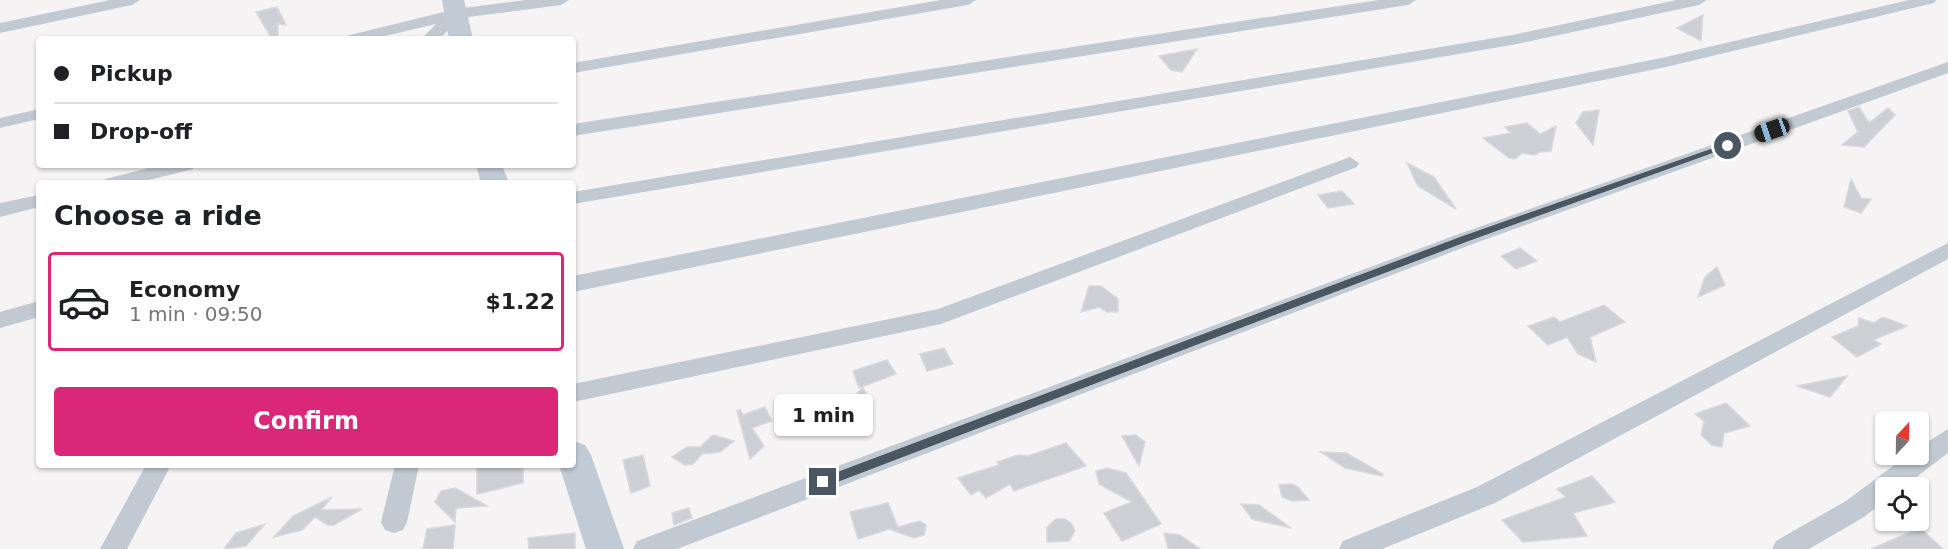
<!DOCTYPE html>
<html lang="en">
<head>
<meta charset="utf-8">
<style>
  body { margin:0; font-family:"DejaVu Sans",sans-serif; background:#f2f2f2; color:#202124; height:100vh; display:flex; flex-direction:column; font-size:22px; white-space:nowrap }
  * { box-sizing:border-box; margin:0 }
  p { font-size:20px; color:#757577 }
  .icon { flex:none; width:33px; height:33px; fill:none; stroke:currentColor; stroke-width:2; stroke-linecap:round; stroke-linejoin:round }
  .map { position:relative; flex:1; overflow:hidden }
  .details { position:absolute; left:36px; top:180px; width:540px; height:288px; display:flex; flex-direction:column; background:#fff; border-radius:6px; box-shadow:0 2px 4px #0004 }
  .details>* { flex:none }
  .banner { position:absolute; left:36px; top:36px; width:540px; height:132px; border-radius:6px; box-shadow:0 2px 4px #0004; display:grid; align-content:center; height:132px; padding:0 18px; background:#fff }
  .needle { width:39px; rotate:22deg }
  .controls { position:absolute; left:1875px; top:411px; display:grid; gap:12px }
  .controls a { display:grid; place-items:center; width:54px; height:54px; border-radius:6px; background:#fff; box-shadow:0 2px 4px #0004; font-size:30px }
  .end { position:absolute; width:27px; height:27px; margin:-14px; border:8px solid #4a5661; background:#fff; box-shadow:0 0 0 3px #fff }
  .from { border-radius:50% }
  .bubble { position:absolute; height:42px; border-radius:6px; background:#fff; box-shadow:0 2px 4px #0004; font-size:20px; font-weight:800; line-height:42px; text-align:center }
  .car { position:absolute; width:18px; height:36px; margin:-18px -9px; border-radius:8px; box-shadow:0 0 4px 2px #0007; background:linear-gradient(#222 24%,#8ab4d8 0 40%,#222 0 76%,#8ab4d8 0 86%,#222 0) }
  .banner b { display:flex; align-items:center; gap:21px; height:57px; font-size:22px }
  .banner b+b { border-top:2px solid #e0e0e0 }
  .banner i { width:15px; height:15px; background:#202124 }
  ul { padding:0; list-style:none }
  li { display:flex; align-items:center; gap:18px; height:99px; margin:0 12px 9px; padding:0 6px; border:3px solid transparent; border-radius:6px }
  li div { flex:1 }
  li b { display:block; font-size:22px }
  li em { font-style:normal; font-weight:800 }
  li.current { border-color:#db2777 }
  li>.icon { width:54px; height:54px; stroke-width:1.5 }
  h2 { padding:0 18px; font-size:27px; line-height:72px }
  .primary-button { display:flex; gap:12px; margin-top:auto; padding:12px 18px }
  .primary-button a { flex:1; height:69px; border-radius:6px; background:#db2777; color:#fff; font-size:24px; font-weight:800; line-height:69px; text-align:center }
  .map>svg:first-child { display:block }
  .building { fill:#cdcfd5; stroke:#d7d9de; stroke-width:1.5 }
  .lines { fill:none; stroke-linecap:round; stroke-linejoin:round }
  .street { fill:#c1cad2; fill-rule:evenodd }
  .secondary { fill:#c1cbd6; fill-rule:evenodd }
  .route { fill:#4a5661 }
</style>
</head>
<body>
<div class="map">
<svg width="1948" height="549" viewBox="0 0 1948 549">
  <rect width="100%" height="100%" fill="#f5f3f3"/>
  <g class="building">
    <path d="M277,7L286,25L278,24V39H272L256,12Z"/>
    <path d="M1703,15L1701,41L1677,28Z"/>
    <path d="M1197,49L1182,72L1171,70L1159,56Z"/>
    <path d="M1859,107L1869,123L1888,108L1895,115L1864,147L1842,145L1858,132L1848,111Z"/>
    <path d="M1599,110L1593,145L1576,123L1583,112Z"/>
    <path d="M1527,123L1540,134L1556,126L1551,151L1540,152L1535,155L1522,153L1515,159L1509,158L1483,138L1511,133L1505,127Z"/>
    <path d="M1407,163L1434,177L1456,209L1418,186Z"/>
    <path d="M1851,179L1861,198L1871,199L1861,213L1844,207Z"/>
    <path d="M1342,191L1354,204L1328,208L1318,195Z"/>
    <path d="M1520,248L1537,261L1516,269L1501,256Z"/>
    <path d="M1717,267L1725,285L1698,297L1705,277Z"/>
    <path d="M1089,286H1101L1118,299V312H1107L1099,307L1081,312Z"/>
    <path d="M1604,305L1625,322L1590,337L1596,362L1578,354L1567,337L1548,345L1528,326L1554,317L1560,322Z"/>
    <path d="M1859,318L1874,323L1881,318H1886L1907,326L1873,340L1881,344L1857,357L1832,337L1858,326Z"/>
    <path d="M944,348L953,364L927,371L920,354Z"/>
    <path d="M887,360L896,374L859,388L853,371Z"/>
    <path d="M1847,376L1830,397L1797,386Z"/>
    <path d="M863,388L872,403L868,408L858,411L845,404Z"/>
    <path d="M1726,403L1750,426L1724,433L1722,447L1712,445L1701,435L1704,421L1695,414Z"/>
    <path d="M765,407L772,421L752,428L764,446L750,459L737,411L740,410L743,415Z"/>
    <path d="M713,435L734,441L720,452L702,454L693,464L685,465L672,457L687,447H700Z"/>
    <path d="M1136,435L1145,442L1139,466L1122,436Z"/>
    <path d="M1066,443L1086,466L1014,491L1010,484L986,498L979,490L971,495L958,478L999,465L997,462L1019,455L1028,456Z"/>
    <path d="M1321,452L1346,453L1383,474L1382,476L1345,468Z"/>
    <path d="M643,455L650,486L631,493L623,460Z"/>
    <path d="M477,465H523V483L477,494Z"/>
    <path d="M1107,468L1126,473L1161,524L1122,541L1104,513L1132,502L1099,484L1096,471Z"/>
    <path d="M1592,476L1615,502L1573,513L1587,536L1523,542L1502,520L1566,497L1557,489Z"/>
    <path d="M1292,484L1298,487L1309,500L1292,501L1282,497L1279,485Z"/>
    <path d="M455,488L487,506L456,508L455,522L435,502L441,491Z"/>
    <path d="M332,497L321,510L362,509L334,525H328L315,517L302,530L274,537L293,516Z"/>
    <path d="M888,503L898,527L920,521L926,525L924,535L914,538L889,529L858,539L850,512Z"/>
    <path d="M1241,504L1259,505L1291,528L1252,519Z"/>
    <path d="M689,508L692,518L674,525L672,513Z"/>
    <path d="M1056,519H1065L1072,524L1075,531L1069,541L1047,542V527Z"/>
    <path d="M265,524L246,546L224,549L236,533Z"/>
    <path d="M455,525L453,549H423L427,529Z"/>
    <path d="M1920,528L1943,549H1871Z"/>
    <path d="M575,533V549H529L528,538Z"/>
    <path d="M1164,533L1180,535L1200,549H1168Z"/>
  </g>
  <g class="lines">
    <g class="street">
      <path d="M110,0H140L132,5L0,33V23Z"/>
      <path d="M526,0H569L561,5L461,18L439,39H421L436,24L372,39H344L346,36L456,9Z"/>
      <path d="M941,0H976L968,5L573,73V63Z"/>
      <path d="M1378,0H1416L1408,5L573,136V124Z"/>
      <path d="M1677,0H1707L1699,5L1512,45L573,204V192L1512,35Z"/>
      <path d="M1909,0H1936L1934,3L1666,67L573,292V276L1666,57Z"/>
      <path d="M1948,62V73L1470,245L677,549H633L637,541L1456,235Z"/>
      <path d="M39,109V119L0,128V118Z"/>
      <path d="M1350,157L1359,163L1357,167L941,324L573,402V384L938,309Z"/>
      <path d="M161,165H195L193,169L137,183H102L105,179Z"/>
      <path d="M39,195V207L0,217V203Z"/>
      <path d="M1948,243V259L1495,503L1382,549H1339L1343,541L1477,487Z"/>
      <path d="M39,301V317L0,328V312Z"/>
      <path d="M1948,429V453L1902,488H1886V500L1864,517L1809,549H1772L1776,541L1846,501L1909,454H1918V448Z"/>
      <path d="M146,465H171L127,549H100Z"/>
      <path d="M395,465H419L407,522L403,530L394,533L385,530L381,522Z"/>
    </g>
    <g class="secondary">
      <path d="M442,0H464L473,39H449Z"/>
      <path d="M476,165H502L509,183H481Z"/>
      <path d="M573,441L585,445L591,455L624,549H586L559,465H573Z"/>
    </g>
  </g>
  <path class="route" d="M1725,144L1732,146L1466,242L827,486H819L817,482L819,479L1460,237Z"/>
</svg>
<div class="controls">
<a><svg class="needle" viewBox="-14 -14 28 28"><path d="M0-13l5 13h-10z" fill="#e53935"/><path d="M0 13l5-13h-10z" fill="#757577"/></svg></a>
<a><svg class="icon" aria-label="locate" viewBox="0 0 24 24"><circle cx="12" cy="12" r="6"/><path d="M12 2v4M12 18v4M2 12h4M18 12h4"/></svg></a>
</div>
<i class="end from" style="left:1728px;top:146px"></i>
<i class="end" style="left:823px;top:482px"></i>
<div class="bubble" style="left:774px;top:394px;width:99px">1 min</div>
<i class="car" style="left:1772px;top:130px;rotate:251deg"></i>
<div class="banner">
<b><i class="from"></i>Pickup</b>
<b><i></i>Drop-off</b>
</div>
<section class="details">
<h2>Choose a ride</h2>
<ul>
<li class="current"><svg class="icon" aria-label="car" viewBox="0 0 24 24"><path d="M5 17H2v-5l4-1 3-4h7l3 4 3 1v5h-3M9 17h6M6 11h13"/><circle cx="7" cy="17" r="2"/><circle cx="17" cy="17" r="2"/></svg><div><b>Economy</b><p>1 min · 09:50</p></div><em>$1.22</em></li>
</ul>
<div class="primary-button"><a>Confirm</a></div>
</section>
</div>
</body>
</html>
